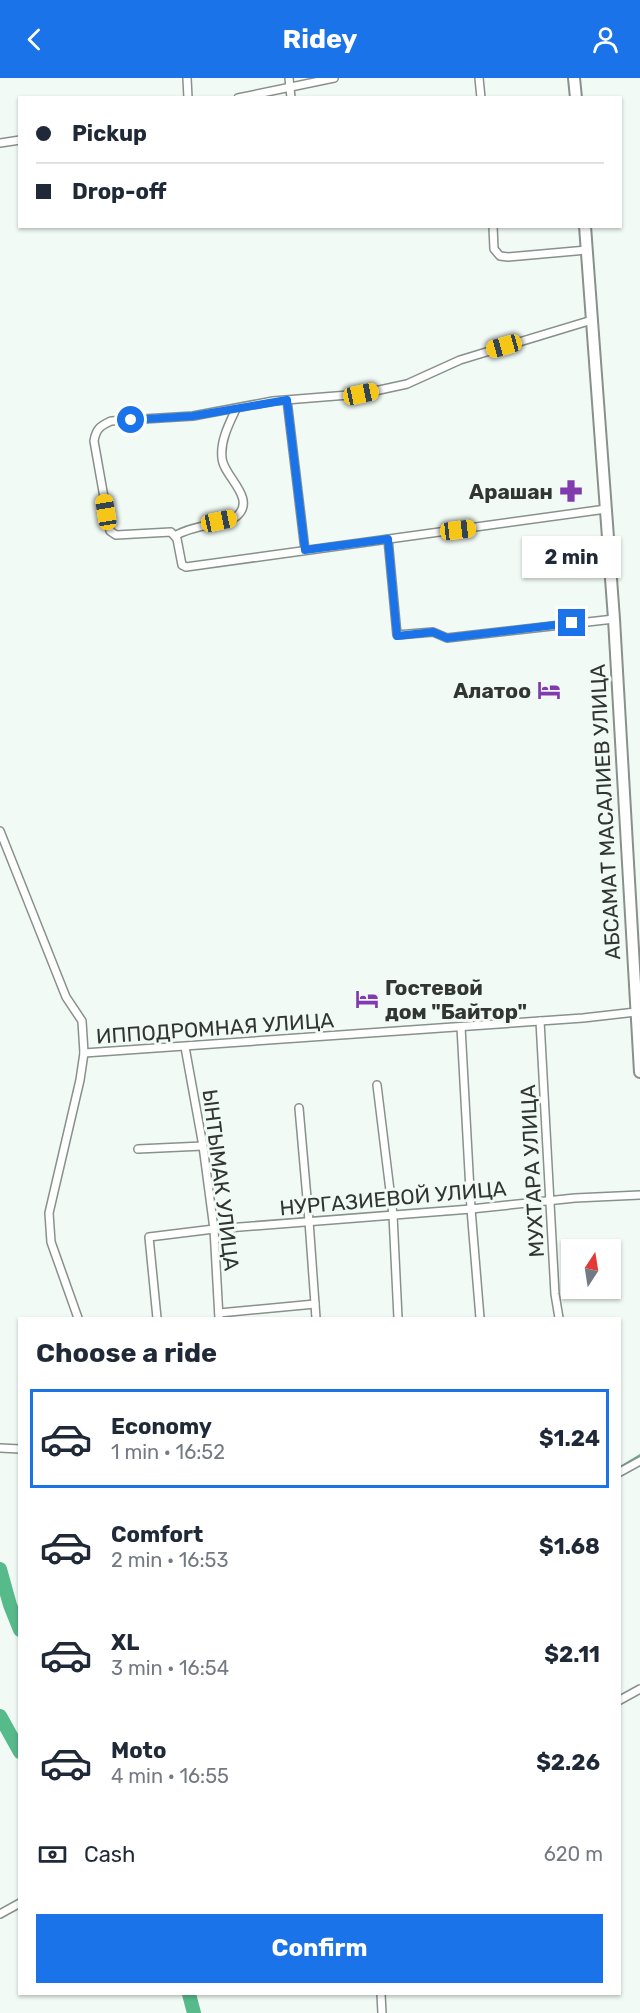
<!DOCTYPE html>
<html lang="en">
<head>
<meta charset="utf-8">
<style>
  body { margin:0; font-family:Rubik,sans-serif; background:#f2f2f3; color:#1f2937; height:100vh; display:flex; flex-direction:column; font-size:22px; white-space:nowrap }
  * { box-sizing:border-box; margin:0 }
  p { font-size:20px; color:#747a83 }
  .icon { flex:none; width:33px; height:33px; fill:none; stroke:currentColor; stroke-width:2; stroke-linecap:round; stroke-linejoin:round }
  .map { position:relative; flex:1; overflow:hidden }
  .sheet { position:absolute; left:18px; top:1239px; width:603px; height:678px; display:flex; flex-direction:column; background:#fff; border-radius:0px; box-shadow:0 2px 4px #0004 }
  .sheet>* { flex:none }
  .guide { position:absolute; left:18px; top:18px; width:604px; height:132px; border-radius:0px; box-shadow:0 2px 4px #0004; display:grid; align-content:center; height:132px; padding:0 18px; background:#fff }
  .needle { width:39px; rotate:12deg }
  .fabs { position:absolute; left:561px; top:1161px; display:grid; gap:12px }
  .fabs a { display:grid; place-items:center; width:60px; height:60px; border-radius:0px; background:#fff; box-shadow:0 2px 4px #0004; font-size:30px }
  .end { position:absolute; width:27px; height:27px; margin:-14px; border:8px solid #1a73e8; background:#fff; box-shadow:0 0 0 3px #fff }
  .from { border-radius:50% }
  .bubble { position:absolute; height:42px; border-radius:0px; background:#fff; box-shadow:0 2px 4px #0004; font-size:20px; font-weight:700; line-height:42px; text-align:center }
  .car { position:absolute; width:18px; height:36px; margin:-18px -9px; border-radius:8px; box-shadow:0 0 4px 2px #0007; background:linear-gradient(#f5c518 24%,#345 0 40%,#f5c518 0 76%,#345 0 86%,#f5c518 0) }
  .guide b { display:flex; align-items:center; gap:21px; height:57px; font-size:22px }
  .guide b+b { border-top:2px solid #e0e1e3 }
  .guide i { width:15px; height:15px; background:#1f2937 }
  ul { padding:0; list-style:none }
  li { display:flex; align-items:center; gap:18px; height:99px; margin:0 12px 9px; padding:0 6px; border:3px solid transparent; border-radius:0px }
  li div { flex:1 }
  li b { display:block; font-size:22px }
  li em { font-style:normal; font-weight:700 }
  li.selected { border-color:#1a73e8 }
  li>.icon { width:54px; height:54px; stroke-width:1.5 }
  h2 { padding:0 18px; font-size:27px; line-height:72px }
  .pay { display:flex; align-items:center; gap:15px; height:66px; padding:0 18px; font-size:22px }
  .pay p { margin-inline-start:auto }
  .primary-button { display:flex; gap:12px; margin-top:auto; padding:12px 18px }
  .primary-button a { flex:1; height:69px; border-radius:0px; background:#1a73e8; color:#fff; font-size:24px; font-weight:700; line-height:69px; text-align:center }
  header { display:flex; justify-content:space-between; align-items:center; height:78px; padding:0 18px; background:#1a73e8; color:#fff; font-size:27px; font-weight:700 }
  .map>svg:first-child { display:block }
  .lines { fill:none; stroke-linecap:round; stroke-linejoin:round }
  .stream { stroke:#57ba8a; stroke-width:2 }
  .river { stroke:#57ba8a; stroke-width:14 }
  .street-casing { stroke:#88918c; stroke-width:10 }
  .secondary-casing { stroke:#88918c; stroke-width:14 }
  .street { stroke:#fff; stroke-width:7 }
  .secondary { stroke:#fff; stroke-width:10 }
  .route { stroke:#1a73e8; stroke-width:8 }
  .labels { text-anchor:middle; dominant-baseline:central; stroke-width:6; stroke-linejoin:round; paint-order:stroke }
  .poi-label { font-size:21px; font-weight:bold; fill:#313533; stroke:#f1faf5; text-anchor:end }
  .street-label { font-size:21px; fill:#313533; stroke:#f1faf5 }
</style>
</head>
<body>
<header><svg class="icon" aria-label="back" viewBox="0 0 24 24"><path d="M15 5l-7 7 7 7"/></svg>Ridey<svg class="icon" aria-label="person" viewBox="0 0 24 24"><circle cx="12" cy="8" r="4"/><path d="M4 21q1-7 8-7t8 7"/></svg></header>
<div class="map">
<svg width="640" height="1935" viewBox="0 0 640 1935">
  <rect width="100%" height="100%" fill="#f1faf5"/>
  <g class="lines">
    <path class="stream" d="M620,1389L640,1377"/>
    <g class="river">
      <path d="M0,1491L10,1527L20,1552"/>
      <path d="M0,1638L20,1674"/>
      <path d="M189,1916L194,1935"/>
    </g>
    <g class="street-casing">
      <g id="street">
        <path d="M187,0L188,20"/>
        <path d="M289,0L291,20"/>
        <path d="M479,0L481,20"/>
        <path d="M238,20L334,0"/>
        <path d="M0,65L20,62"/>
        <path d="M493,148L494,171L500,178L508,179L587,172"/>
        <path d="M592,242L460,282L407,306L361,316L273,323L193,338L111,343C100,348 96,351 94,363L110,453L116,457L171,454L177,461L182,487L186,489L606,431"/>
        <path d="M287,322L305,472"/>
        <path d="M175,458C191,447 230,445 237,438C257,420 223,398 222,380C220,363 229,346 236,331"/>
        <path d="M388,461L397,557L433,554L447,560L614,541"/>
        <path d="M0,753L66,919L82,943L84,975L80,1002L49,1135L51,1164L78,1240"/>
        <path d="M540,943L555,1216L559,1240"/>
        <path d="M461,949L471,1131L480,1240"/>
        <path d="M185,969L203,1068L214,1151L219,1240"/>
        <path d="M84,975L583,940L636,934"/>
        <path d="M377,1007L393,1137L398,1240"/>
        <path d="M299,1030L309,1143L316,1240"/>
        <path d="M138,1071L203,1068"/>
        <path d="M219,1235L315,1226"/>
        <path d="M157,1240L149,1159L214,1151L471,1131L575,1120L640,1117"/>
        <path d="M0,1370L20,1371"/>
        <path d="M620,1394L640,1383"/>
        <path d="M620,1622L640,1611"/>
        <path d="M0,1836L20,1825"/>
        <path d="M381,1916L382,1935"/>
      </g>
    </g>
    <g class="secondary-casing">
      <g id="secondary">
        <path d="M574,0L576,20"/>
        <path d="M585,148L614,541L640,994"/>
      </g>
    </g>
    <use href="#street" class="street"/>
    <use href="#secondary" class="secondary"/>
  </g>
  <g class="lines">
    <path class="route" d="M131,342L193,338L287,322L305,472L388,461L397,558L433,554L447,560L572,545"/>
  </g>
  <defs>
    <g id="pharmacy-bare" transform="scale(1.8)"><path d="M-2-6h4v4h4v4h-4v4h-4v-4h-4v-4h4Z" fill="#823bae" stroke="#f1faf5" stroke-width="2.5" paint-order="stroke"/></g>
    <g id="hotel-bare" transform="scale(1.8)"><path d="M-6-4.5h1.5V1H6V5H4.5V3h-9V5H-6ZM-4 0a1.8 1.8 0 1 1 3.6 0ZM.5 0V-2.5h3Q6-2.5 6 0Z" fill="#823bae" stroke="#f1faf5" stroke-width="2.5" paint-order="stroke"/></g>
  </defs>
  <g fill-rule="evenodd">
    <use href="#pharmacy-bare" x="571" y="413"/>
    <use href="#hotel-bare" x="549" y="612"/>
    <use href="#hotel-bare" x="367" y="921"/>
  </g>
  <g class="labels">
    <g class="poi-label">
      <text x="553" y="413">Арашан</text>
      <text x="531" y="612">Алатоо</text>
      <text x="385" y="909" text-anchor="start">Гостевой<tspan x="385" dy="24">дом "Байтор"</tspan></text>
    </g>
    <g class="street-label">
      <text transform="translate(605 734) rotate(-93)">АБСАМАТ МАСАЛИЕВ УЛИЦА</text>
      <text transform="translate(215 950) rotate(-4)">ИППОДРОМНАЯ УЛИЦА</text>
      <text transform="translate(532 1093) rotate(-93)">МУХТАРА УЛИЦА</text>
      <text transform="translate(221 1102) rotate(83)">ЫНТЫМАК УЛИЦА</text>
      <text transform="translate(393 1120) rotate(-5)">НУРГАЗИЕВОЙ УЛИЦА</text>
    </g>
  </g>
</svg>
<div class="fabs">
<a><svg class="needle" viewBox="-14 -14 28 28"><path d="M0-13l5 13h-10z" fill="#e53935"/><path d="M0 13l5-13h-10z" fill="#747a83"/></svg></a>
</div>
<i class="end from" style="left:131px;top:342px"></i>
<i class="end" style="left:572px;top:545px"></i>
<div class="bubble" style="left:522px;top:458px;width:99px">2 min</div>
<i class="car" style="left:504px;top:268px;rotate:254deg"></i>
<i class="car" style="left:361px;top:316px;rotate:78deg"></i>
<i class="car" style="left:106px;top:434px;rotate:351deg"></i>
<i class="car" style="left:219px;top:443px;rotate:78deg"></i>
<i class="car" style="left:458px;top:452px;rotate:83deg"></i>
<div class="guide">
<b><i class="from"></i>Pickup</b>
<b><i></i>Drop-off</b>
</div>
<section class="sheet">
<h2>Choose a ride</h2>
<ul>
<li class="selected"><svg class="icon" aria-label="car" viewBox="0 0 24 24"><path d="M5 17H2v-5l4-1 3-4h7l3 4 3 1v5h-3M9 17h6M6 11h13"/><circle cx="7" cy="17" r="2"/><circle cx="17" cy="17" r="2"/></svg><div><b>Economy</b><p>1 min · 16:52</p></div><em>$1.24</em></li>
<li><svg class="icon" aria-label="car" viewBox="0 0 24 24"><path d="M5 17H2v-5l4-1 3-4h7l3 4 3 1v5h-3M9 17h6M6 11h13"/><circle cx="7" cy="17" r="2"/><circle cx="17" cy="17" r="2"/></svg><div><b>Comfort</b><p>2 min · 16:53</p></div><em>$1.68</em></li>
<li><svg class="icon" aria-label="car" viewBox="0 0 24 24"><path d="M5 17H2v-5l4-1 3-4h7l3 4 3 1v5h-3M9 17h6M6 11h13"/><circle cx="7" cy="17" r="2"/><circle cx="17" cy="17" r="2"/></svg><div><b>XL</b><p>3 min · 16:54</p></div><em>$2.11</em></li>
<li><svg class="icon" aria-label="car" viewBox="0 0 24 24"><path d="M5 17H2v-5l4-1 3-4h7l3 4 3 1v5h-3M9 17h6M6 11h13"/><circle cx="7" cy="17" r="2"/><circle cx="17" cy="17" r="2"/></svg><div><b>Moto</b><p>4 min · 16:55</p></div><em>$2.26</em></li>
</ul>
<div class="pay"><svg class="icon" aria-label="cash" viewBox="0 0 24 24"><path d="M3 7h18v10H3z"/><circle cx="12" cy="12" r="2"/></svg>Cash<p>620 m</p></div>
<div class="primary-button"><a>Confirm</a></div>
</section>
</div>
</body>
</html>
